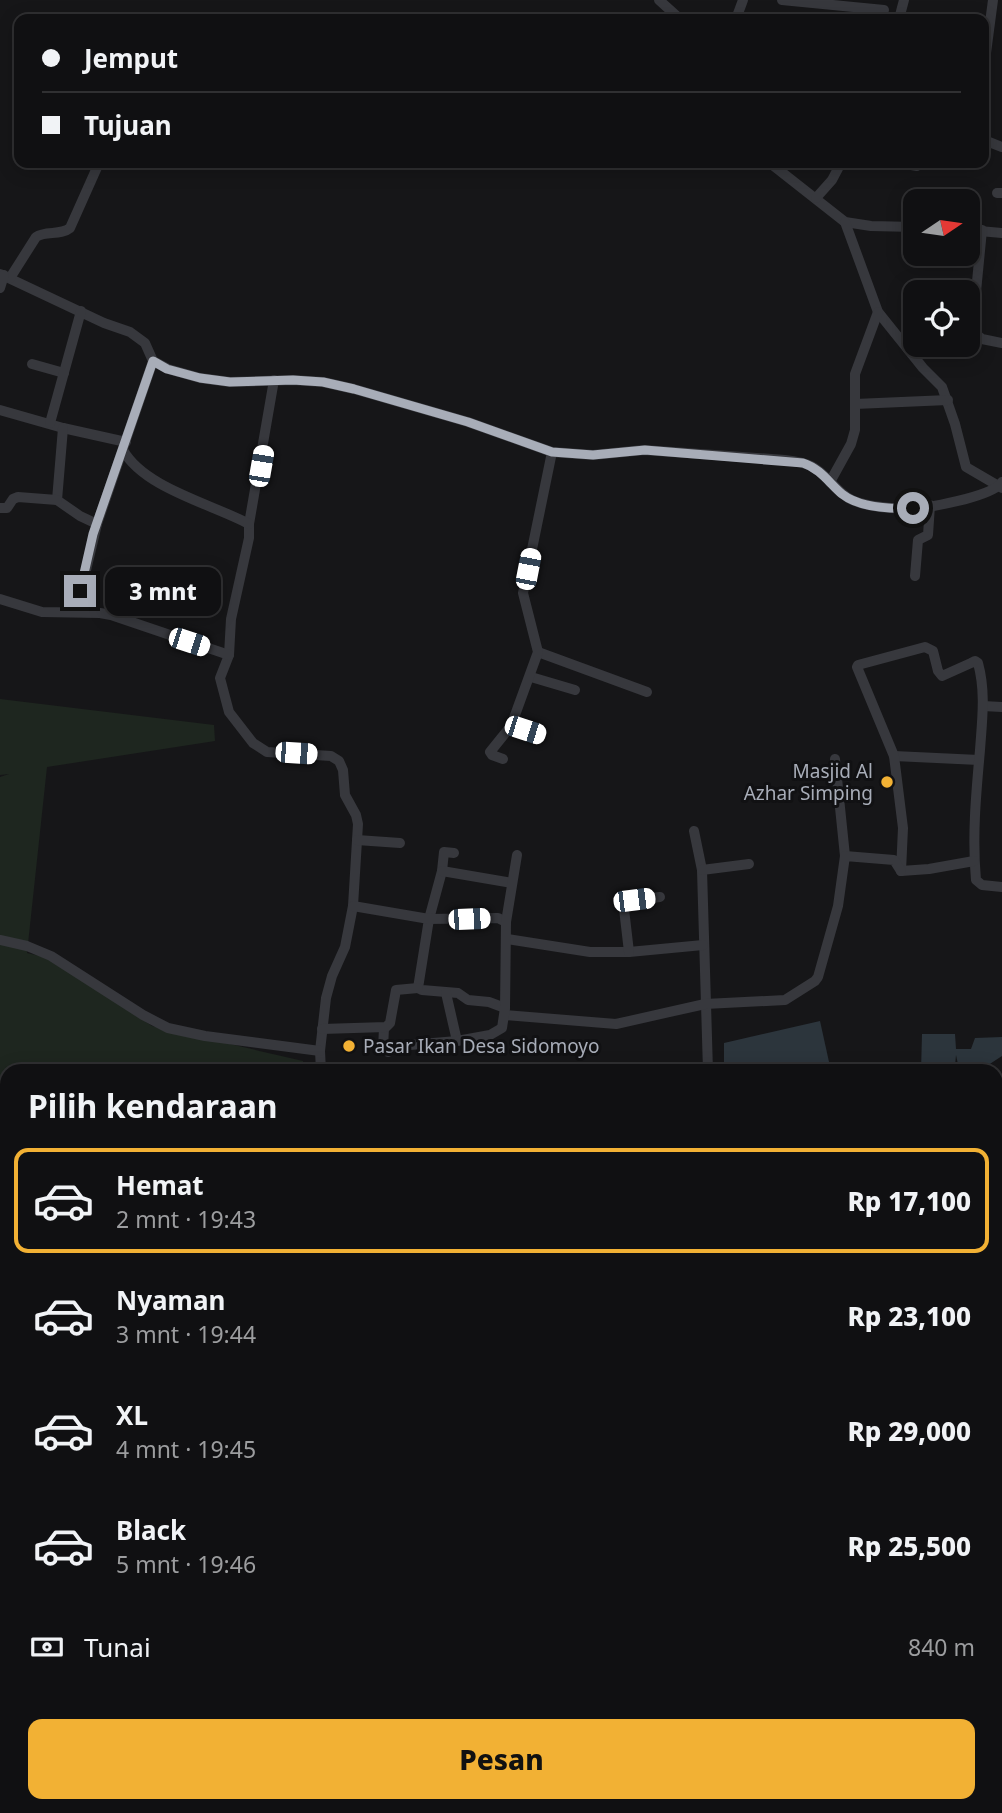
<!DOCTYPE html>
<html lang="id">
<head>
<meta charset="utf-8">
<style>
  body { margin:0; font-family:"Noto Sans",sans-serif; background:#19191b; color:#f1f3f6; height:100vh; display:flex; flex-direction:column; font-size:26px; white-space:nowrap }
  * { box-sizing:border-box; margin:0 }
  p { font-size:23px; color:#9c9d9f }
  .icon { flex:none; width:38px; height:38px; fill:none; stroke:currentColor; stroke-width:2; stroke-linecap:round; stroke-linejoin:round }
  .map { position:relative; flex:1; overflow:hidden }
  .sheet { position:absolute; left:0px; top:1064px; width:1003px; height:749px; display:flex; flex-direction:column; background:#101012; border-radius:21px 21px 0 0; box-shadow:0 4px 18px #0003,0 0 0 2px #303032 }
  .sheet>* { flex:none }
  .guide { position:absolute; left:14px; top:14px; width:975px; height:154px; border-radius:14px; box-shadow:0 4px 18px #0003,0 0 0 2px #303032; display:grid; align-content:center; height:154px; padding:0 28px; background:#101012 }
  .needle { width:46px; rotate:77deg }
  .controls { position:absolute; left:903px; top:189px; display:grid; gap:14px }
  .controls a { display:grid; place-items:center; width:77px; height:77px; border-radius:14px; background:#101012; box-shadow:0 4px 18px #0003,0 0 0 2px #303032; font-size:35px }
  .end { position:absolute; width:32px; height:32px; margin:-16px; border:9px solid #a8adb8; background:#111; box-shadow:0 0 0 4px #111 }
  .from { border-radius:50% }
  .bubble { position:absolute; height:49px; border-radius:14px; background:#101012; box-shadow:0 4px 18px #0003,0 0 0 2px #303032; font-size:23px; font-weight:800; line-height:49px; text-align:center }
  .car { position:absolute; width:21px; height:42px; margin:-21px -10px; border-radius:9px; box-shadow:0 0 5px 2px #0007; background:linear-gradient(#fff 24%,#345 0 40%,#fff 0 76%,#345 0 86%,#fff 0) }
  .guide b { display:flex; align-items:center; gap:24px; height:66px; font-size:26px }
  .guide b+b { border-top:2px solid #303032 }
  .guide i { width:18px; height:18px; background:#f1f3f6 }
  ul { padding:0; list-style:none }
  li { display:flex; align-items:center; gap:21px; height:105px; margin:0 14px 10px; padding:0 14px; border:4px solid transparent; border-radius:14px }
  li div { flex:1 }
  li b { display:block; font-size:26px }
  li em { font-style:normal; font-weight:800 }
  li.current { border-color:#f2b134 }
  li>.icon { width:63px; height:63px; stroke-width:1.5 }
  h2 { padding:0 28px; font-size:32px; line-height:84px }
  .pay { display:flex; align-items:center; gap:18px; height:77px; padding:0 28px; font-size:26px }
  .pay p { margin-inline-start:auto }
  .action { display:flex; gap:14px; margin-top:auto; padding:14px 28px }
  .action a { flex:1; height:80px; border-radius:14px; background:#f2b134; color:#111; font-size:28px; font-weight:800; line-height:80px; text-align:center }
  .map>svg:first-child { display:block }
  .green { fill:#1e261f }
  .water { fill:#2c353c }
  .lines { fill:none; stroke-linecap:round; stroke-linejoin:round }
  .minor { stroke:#37383d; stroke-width:10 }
  .secondary { stroke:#45474d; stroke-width:14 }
  .route { stroke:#a8adb8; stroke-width:9 }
  .poi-dot { fill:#f2b134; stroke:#111113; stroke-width:2.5 }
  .labels { text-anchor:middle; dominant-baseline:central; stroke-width:6; stroke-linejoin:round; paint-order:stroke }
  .poi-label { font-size:19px; fill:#a8adb8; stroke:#111113; text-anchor:end }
</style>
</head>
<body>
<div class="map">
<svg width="1002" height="1813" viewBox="0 0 1002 1813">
  <rect width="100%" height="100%" fill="#161618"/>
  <path class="green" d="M0,699L214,725L215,741L47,767L27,953L48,958L152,1026L303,1061V1071H7V1113H0V777L9,774L0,775Z"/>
  <g class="water">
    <path d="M820,1021L831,1071H724V1043Z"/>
    <path d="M922,1034H955L956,1049H971L975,1038L1002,1037V1056L979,1071L959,1069L956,1055L955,1066L934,1067V1071H921Z"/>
  </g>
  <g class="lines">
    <g class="minor">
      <path d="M659,0L680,19"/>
      <path d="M782,0L884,10"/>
      <path d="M736,19L743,0"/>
      <path d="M899,19L904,0"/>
      <path d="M984,68L993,0"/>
      <path d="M984,140L1002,147"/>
      <path d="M770,163L845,222L871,226L915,227"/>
      <path d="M900,163L917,166"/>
      <path d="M997,193H1002"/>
      <path d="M816,198L832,180L841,163"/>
      <path d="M845,222L878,312L923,368L942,387L955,424L966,467L1002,488"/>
      <path d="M968,230L1002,233"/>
      <path d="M982,230L975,302L977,335L982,339L1002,343"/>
      <path d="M0,274L104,323L130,332L145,343L153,361L168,369L200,378L230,382L293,380L323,382L354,389L468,422L552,452L593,455L644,450L785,460C794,461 803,462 811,466C828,474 836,493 852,500C868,507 889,508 905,509C924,509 992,497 1002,482"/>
      <path d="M10,278L36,237C46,230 60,236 70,228L99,163"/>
      <path d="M0,288L4,275"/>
      <path d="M32,364L64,373"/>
      <path d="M274,380L249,524V538L231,619L229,655L220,678L229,712L253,743L267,752L331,756L339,761L343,770L345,795L356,815L358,824L353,906L345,947L332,976L326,998L320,1051L321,1071"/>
      <path d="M855,404L948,400"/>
      <path d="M0,410L63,428L126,442"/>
      <path d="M50,423L81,311"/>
      <path d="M63,428L57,500L80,516L97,524L76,612"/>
      <path d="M123,450C144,488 212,504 249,524"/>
      <path d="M830,482L851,444L855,430V374L878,312"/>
      <path d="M0,508H7L13,499L18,497L57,500"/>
      <path d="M97,524L153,361"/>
      <path d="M915,576L918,540L928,535L930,505"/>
      <path d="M0,599L42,612L100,613L111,615L229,655"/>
      <path d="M538,652L647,692"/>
      <path d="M531,677L575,690"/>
      <path d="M983,706L1002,707"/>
      <path d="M511,726L539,735"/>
      <path d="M894,756L979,760"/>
      <path d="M503,759L492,755L490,752L511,726L538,652L523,593L552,452"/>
      <path d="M835,759L845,856"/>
      <path d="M694,831L702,870L708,1071"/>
      <path d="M357,840L400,843"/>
      <path d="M454,853L444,852L442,871L429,919L418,988L422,990L458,993L468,1000L489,1002L505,1008"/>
      <path d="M702,870L749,864"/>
      <path d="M442,871L512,883"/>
      <path d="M901,871L903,828L894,756L857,667L858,665L925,647L933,651L938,671L942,676L971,663L975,661L978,663C986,692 982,721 980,750C976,794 972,837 976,880L982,885L1002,887"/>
      <path d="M901,871L929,869L974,861"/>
      <path d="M353,906L429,919L498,918L506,922"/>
      <path d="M507,939L590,952H629L703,945"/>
      <path d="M0,940L27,946L51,956L143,1015L168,1028L205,1036L320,1051"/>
      <path d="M629,952L624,909L634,900L660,897"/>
      <path d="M446,993L457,1041"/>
      <path d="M505,1015L616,1024L705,1004L785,1000L815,981L818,977L838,906L845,856L894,860L901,871"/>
      <path d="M384,1028L383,1049L388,1052L398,1046L457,1041L490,1035L502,1028L505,1008L506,922L517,855"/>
      <path d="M322,1029L386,1027L390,1023L396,990L418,988"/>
      <path d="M996,1149H1002"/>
      <path d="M996,1218H1002"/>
      <path d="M0,1272H7"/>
      <path d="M996,1333L1002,1334"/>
      <path d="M996,1573L1002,1575"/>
      <path d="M0,1693H2"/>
      <path d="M0,1744L7,1743"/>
      <path d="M699,1806L720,1813"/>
      <path d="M919,1806L943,1813"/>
      <path d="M33,1813V1806"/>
      <path d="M118,1813V1806"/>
      <path d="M241,1813L242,1806"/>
      <path d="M768,1813L769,1806"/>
      <path d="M849,1813L893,1809"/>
    </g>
    <g class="secondary">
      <path d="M996,1480H1002"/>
      <path d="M0,1642H7"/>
    </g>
  </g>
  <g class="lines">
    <path class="route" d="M80,591L93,534L153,361L167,369L200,378L230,382L293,380L323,382L354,389L468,422L552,452L593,455L645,450L803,463C821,469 829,483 842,494C860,508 891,509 913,508"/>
  </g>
  <g class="poi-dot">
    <circle cx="887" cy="782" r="7"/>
    <circle cx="349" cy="1046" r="7"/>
  </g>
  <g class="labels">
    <g class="poi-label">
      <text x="873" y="771">Masjid Al<tspan x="873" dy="22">Azhar Simping</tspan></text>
      <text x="363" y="1046" text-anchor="start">Pasar Ikan Desa Sidomoyo</text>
    </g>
  </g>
</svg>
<div class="controls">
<a><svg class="needle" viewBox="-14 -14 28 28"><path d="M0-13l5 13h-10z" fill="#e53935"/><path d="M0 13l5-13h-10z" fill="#9c9d9f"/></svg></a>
<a><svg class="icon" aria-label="locate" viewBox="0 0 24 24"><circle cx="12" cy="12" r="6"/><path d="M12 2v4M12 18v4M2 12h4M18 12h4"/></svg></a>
</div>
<i class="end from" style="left:913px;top:508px"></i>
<i class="end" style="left:80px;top:591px"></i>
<div class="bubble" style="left:105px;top:567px;width:116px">3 mnt</div>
<i class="car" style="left:261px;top:466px;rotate:10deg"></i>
<i class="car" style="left:528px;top:569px;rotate:11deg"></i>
<i class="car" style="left:189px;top:642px;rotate:108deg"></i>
<i class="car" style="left:525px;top:730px;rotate:108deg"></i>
<i class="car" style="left:296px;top:753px;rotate:94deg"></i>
<i class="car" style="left:634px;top:900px;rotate:83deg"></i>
<i class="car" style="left:469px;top:919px;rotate:88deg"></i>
<div class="guide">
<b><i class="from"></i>Jemput</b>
<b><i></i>Tujuan</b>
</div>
<section class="sheet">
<h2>Pilih kendaraan</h2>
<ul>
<li class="current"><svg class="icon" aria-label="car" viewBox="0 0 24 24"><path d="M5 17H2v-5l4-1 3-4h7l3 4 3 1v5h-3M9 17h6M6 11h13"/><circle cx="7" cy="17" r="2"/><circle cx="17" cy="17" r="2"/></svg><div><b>Hemat</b><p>2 mnt · 19:43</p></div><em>Rp 17,100</em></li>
<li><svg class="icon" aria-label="car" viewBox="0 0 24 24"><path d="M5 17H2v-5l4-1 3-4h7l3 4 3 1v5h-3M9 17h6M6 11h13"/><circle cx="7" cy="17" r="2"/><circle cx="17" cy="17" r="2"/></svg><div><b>Nyaman</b><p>3 mnt · 19:44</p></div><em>Rp 23,100</em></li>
<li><svg class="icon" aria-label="car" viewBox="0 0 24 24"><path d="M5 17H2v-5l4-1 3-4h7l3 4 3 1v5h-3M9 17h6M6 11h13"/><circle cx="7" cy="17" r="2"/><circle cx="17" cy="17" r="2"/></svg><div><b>XL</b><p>4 mnt · 19:45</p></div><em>Rp 29,000</em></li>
<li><svg class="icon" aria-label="car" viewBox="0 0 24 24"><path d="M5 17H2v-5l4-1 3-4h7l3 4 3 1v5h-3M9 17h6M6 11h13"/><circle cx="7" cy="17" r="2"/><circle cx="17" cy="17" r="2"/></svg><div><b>Black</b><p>5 mnt · 19:46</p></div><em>Rp 25,500</em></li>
</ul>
<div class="pay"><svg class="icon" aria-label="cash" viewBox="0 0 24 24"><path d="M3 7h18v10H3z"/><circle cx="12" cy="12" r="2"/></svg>Tunai<p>840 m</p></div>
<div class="action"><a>Pesan</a></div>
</section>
</div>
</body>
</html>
